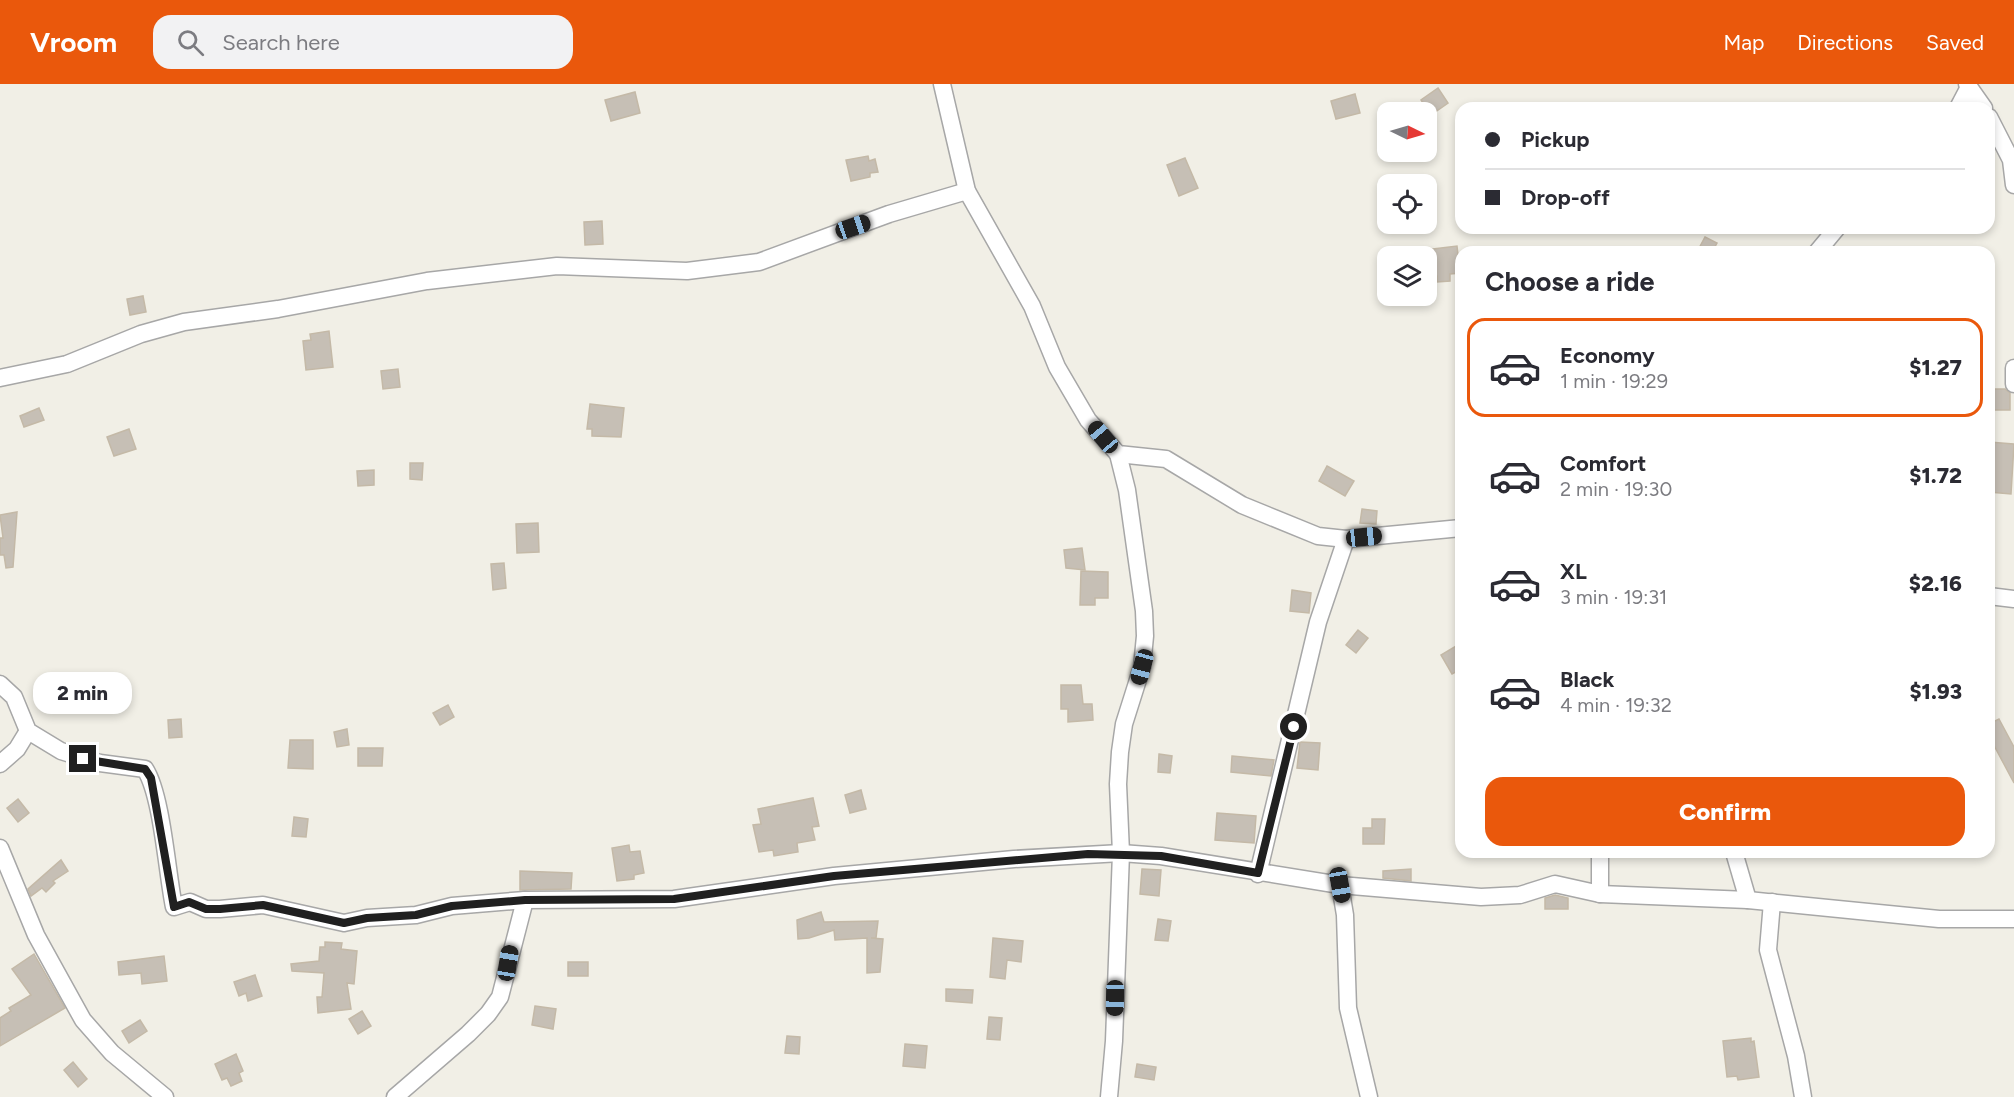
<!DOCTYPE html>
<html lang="en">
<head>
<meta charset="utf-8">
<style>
  body { margin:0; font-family:Figtree,sans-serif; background:#f2f2f3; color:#2b2b33; height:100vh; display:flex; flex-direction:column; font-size:22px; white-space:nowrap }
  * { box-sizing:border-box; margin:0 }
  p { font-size:20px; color:#7c7c81 }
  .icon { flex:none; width:33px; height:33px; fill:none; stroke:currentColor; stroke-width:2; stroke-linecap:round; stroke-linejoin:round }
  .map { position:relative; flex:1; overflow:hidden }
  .panel { position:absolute; left:1455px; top:162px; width:540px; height:612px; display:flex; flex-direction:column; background:#fff; border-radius:18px; box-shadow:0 3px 9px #0003 }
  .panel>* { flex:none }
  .top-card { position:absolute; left:1455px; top:18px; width:540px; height:132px; border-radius:18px; box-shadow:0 3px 9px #0003; display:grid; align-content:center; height:132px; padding:0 30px; background:#fff }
  .needle { width:39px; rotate:95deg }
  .buttons { position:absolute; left:1377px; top:18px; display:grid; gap:12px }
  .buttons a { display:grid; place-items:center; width:60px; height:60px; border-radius:12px; background:#fff; box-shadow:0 3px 9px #0003; font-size:30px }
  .end { position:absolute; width:27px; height:27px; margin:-14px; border:8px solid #202020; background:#fff; box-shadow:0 0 0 3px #fff }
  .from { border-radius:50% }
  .bubble { position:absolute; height:42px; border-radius:18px; background:#fff; box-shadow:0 3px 9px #0003; font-size:20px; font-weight:800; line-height:42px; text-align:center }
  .car { position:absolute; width:18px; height:36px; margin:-18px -9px; border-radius:8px; box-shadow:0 0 4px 2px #0007; background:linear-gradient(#222 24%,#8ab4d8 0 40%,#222 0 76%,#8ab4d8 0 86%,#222 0) }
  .top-card b { display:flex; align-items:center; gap:21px; height:57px; font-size:22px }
  .top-card b+b { border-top:2px solid #e1e1e2 }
  .top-card i { width:15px; height:15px; background:#2b2b33 }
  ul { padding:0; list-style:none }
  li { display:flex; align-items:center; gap:18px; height:99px; margin:0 12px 9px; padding:0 18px; border:3px solid transparent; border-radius:18px }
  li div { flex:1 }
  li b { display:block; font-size:22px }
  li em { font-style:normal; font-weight:800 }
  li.active { border-color:#ea580c }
  li>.icon { width:54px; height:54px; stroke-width:1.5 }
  h2 { padding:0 30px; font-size:27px; line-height:72px }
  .primary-button { display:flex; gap:12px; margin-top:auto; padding:12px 30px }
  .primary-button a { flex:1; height:69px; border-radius:18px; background:#ea580c; color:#fff; font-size:24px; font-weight:800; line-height:69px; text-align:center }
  header { display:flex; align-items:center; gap:36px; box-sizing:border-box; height:84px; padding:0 30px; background:#ea580c; color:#fff }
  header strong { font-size:28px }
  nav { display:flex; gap:33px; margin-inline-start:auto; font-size:21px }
  .search { width:420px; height:54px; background:#f2f2f3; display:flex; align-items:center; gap:15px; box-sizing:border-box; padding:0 21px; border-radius:18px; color:#7c7c81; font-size:22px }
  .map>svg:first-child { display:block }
  .building { fill:#c6bfb5; stroke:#c4b9a7; stroke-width:1.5 }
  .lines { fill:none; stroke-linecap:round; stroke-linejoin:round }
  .minor-casing { stroke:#a7a7a7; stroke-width:19 }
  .minor { stroke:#fff; stroke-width:16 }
  .route { stroke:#202020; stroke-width:8 }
</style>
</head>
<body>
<header>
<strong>Vroom</strong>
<div class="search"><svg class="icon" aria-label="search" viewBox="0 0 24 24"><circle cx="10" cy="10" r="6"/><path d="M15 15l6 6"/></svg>Search here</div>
<nav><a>Map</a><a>Directions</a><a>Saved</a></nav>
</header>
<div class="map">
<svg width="2014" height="1013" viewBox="0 0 2014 1013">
  <rect width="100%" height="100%" fill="#f1efe6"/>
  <g class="building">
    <path d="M1438,4L1448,19L1431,31L1421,16Z"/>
    <path d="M635,8L640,29L611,37L605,16Z"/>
    <path d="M1355,10L1360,29L1336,35L1331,17Z"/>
    <path d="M868,72L869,77L875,75L878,88L870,89V93L851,97L846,76Z"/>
    <path d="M1185,74L1198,104L1179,112L1167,81Z"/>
    <path d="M602,137L603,160L585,161L584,138Z"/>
    <path d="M1705,153L1717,159L1712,168H1697Z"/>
    <path d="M1457,162L1460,189L1450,190V197L1437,198V192L1428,193L1425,166Z"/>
    <path d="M143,212L146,228L130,231L127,215Z"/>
    <path d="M329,247L333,283L306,286L303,257L311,256L310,250Z"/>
    <path d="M398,285L400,303L383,305L381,287Z"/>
    <path d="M1989,305H2005L2010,309V326H1989Z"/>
    <path d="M590,320L624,324L621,353L592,352V345H587Z"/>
    <path d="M39,324L44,336L24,343L20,332Z"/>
    <path d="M129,345L136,365L114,372L107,353Z"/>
    <path d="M1989,358L2014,360L2011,410L1989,408Z"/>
    <path d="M410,379H423L422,396L410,395Z"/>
    <path d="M1327,382L1354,397L1345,412L1319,397Z"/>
    <path d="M374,386V401L358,402L357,387Z"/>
    <path d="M1362,425L1377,427L1376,440L1360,439Z"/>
    <path d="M17,428L13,483L6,484L4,471H0V454H3L0,431Z"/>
    <path d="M538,439L539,468L517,469L516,440Z"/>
    <path d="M1082,464L1085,486L1066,484L1064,466Z"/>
    <path d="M504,479L506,504L493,506L491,480Z"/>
    <path d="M1081,487L1108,488V514H1095V521H1080Z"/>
    <path d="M1292,506L1311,509L1309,529L1290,527Z"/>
    <path d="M1358,546L1368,554L1356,569L1346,561Z"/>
    <path d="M1461,559V585L1452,590L1441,571Z"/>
    <path d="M1061,601H1081L1083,620H1092L1093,636L1068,638V625H1061Z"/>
    <path d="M448,621L454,633L440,641L433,629Z"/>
    <path d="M181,635L182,653L169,654L168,636Z"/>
    <path d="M1999,635L2014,663V699L1989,652V640Z"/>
    <path d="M347,645L349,661L337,663L334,648Z"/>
    <path d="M290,656H313V685L288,684Z"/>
    <path d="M1300,658L1320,659L1318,686L1297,684Z"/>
    <path d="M358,664H383L382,682H358Z"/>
    <path d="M1159,670L1172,672L1170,689L1158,688Z"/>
    <path d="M1232,672L1274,676L1271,692L1231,688Z"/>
    <path d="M861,706L866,725L850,729L845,711Z"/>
    <path d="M813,714L819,742L812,743L815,756L797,759L798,768L774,772L773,766L759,768L753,741L761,740L758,725Z"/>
    <path d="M18,715L29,729L18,738L7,724Z"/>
    <path d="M1217,729L1256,732L1254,759L1215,756Z"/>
    <path d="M294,733L308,735L306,753L292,752Z"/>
    <path d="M1372,735H1385L1384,760H1363V744H1372Z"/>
    <path d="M629,761L630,768L640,767L644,789L634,791V795L617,797L612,764Z"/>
    <path d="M61,776L68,787L53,797L55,799L46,808L42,804L31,812L28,805Z"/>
    <path d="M1142,785L1161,786L1159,812L1140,810Z"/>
    <path d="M1411,785V797L1383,794V787Z"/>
    <path d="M520,787L572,789L571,805L520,806Z"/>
    <path d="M1555,811L1568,814V825H1545V814Z"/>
    <path d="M821,828L824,838L878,837L876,854H871L883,855L880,888L867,889V854L835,856L834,846L809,854L798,855L797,836Z"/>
    <path d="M1158,835L1171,837L1168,857L1155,856Z"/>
    <path d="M993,854L1023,857L1021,878L1007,876L1005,895L990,893Z"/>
    <path d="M325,858L342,859L341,865L357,867L354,900L347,899L351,925L318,929L317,913H322L324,889L292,887L291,880L319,877L320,863H325Z"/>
    <path d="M34,870L65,924L0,962V934L11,927L9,924L31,911L12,885Z"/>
    <path d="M164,872L167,897L142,900L141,889L119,891L118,878Z"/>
    <rect x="568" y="878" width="20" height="14"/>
    <path d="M255,891L262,912L248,917L246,909L239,912L234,898Z"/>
    <path d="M946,905L973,906L972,919L946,917Z"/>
    <path d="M535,922L556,925L553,945L532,941Z"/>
    <path d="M362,927L371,942L358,950L349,935Z"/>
    <path d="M989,933L1002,934L1000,956L987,955Z"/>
    <path d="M140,936L147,947L129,959L122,947Z"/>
    <path d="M787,952L800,953L799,970L785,969Z"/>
    <path d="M1751,954V958L1754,957L1759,993L1738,996L1737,992L1727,993L1723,957Z"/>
    <path d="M905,960L927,962L925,984L903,982Z"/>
    <path d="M236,970L243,987L239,989L242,997L231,1002L227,994L222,996L215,980Z"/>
    <path d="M73,978L87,995L78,1003L64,986Z"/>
    <path d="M1137,980L1156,983L1154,996L1135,993Z"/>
  </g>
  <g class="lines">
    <g class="minor-casing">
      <g id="minor">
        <path d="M942,0L967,107L1032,222L1057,283L1088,336L1118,370L1166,375L1242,421L1318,452L1346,455L1461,444"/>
        <path d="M1967,0L1984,24"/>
        <path d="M1958,24L1969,3"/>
        <path d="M1989,33L2011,76L2014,101"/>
        <path d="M1817,168L1837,144"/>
        <path d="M2014,284V300"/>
        <path d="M0,294L67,280L141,250L184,238L278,225L427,197L557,182L687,187L759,178L889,130L967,107"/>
        <path d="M1989,512L2014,515"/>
        <path d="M0,600L14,613L28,647L61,667L100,679L145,685C162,711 167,789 174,823L190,818L206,825H220L263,821L344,839L367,834L416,831L452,822L525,816L674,815L834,792L1014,775L1121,769L1161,772L1340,801L1481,813L1520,811L1555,800L1600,810L1748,816L1939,835H2014"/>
        <path d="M0,680L17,665L28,647"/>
        <path d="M0,764L36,851L83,936L112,969L165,1013"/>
        <path d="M1734,768L1748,816"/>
        <path d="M1258,790L1318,538L1346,455"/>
        <path d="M1340,801L1345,831L1348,924L1369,1013"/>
        <path d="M1600,810V768"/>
        <path d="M1772,818L1768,866L1796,972L1803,1013"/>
        <path d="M395,1013L468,950L488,930L500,913L525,816"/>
        <path d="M1109,1013L1114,957L1121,769L1118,700L1120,668L1124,640L1142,583L1145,552L1144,527L1127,406L1118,370"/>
      </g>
    </g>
    <use href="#minor" class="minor"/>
  </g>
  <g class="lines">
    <path class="route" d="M83,675L145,685L151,694L174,823L189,818L206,825H220L263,821L344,839L367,834L416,831L452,822L525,816L674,815L834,792L1088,770L1161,772L1258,789L1294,643"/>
  </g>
</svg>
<div class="buttons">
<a><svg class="needle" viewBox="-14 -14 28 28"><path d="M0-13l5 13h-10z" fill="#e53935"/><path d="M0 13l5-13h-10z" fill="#7c7c81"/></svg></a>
<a><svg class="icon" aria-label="locate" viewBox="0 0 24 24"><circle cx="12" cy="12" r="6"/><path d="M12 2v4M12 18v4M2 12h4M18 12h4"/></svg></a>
<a><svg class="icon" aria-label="layers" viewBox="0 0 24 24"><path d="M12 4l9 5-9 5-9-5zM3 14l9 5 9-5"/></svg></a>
</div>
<i class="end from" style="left:1294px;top:643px"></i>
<i class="end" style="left:83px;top:675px"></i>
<div class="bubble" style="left:33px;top:588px;width:99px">2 min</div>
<i class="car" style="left:853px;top:143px;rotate:71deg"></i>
<i class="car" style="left:1103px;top:353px;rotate:320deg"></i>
<i class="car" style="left:1364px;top:453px;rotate:84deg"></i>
<i class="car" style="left:1142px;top:583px;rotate:195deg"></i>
<i class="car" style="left:1340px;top:801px;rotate:170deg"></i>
<i class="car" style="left:508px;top:879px;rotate:9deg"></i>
<i class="car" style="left:1115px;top:914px;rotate:181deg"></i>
<div class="top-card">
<b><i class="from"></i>Pickup</b>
<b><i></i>Drop-off</b>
</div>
<section class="panel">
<h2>Choose a ride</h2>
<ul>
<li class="active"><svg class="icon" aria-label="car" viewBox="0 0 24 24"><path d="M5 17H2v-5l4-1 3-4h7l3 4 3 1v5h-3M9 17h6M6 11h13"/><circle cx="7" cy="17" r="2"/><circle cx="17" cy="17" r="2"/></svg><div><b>Economy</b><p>1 min · 19:29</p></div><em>$1.27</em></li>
<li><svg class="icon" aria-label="car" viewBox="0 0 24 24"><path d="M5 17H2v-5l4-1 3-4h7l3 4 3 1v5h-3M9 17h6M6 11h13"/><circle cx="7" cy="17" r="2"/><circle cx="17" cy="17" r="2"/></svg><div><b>Comfort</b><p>2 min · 19:30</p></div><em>$1.72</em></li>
<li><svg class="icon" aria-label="car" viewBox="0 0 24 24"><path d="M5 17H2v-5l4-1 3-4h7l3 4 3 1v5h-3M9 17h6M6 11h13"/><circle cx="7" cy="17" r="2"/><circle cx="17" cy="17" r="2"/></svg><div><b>XL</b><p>3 min · 19:31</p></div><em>$2.16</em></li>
<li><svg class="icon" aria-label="car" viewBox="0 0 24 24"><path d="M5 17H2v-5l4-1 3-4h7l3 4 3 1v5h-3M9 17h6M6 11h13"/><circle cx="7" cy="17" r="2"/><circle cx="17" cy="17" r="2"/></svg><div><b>Black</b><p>4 min · 19:32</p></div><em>$1.93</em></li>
</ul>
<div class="primary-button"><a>Confirm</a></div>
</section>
</div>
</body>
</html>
